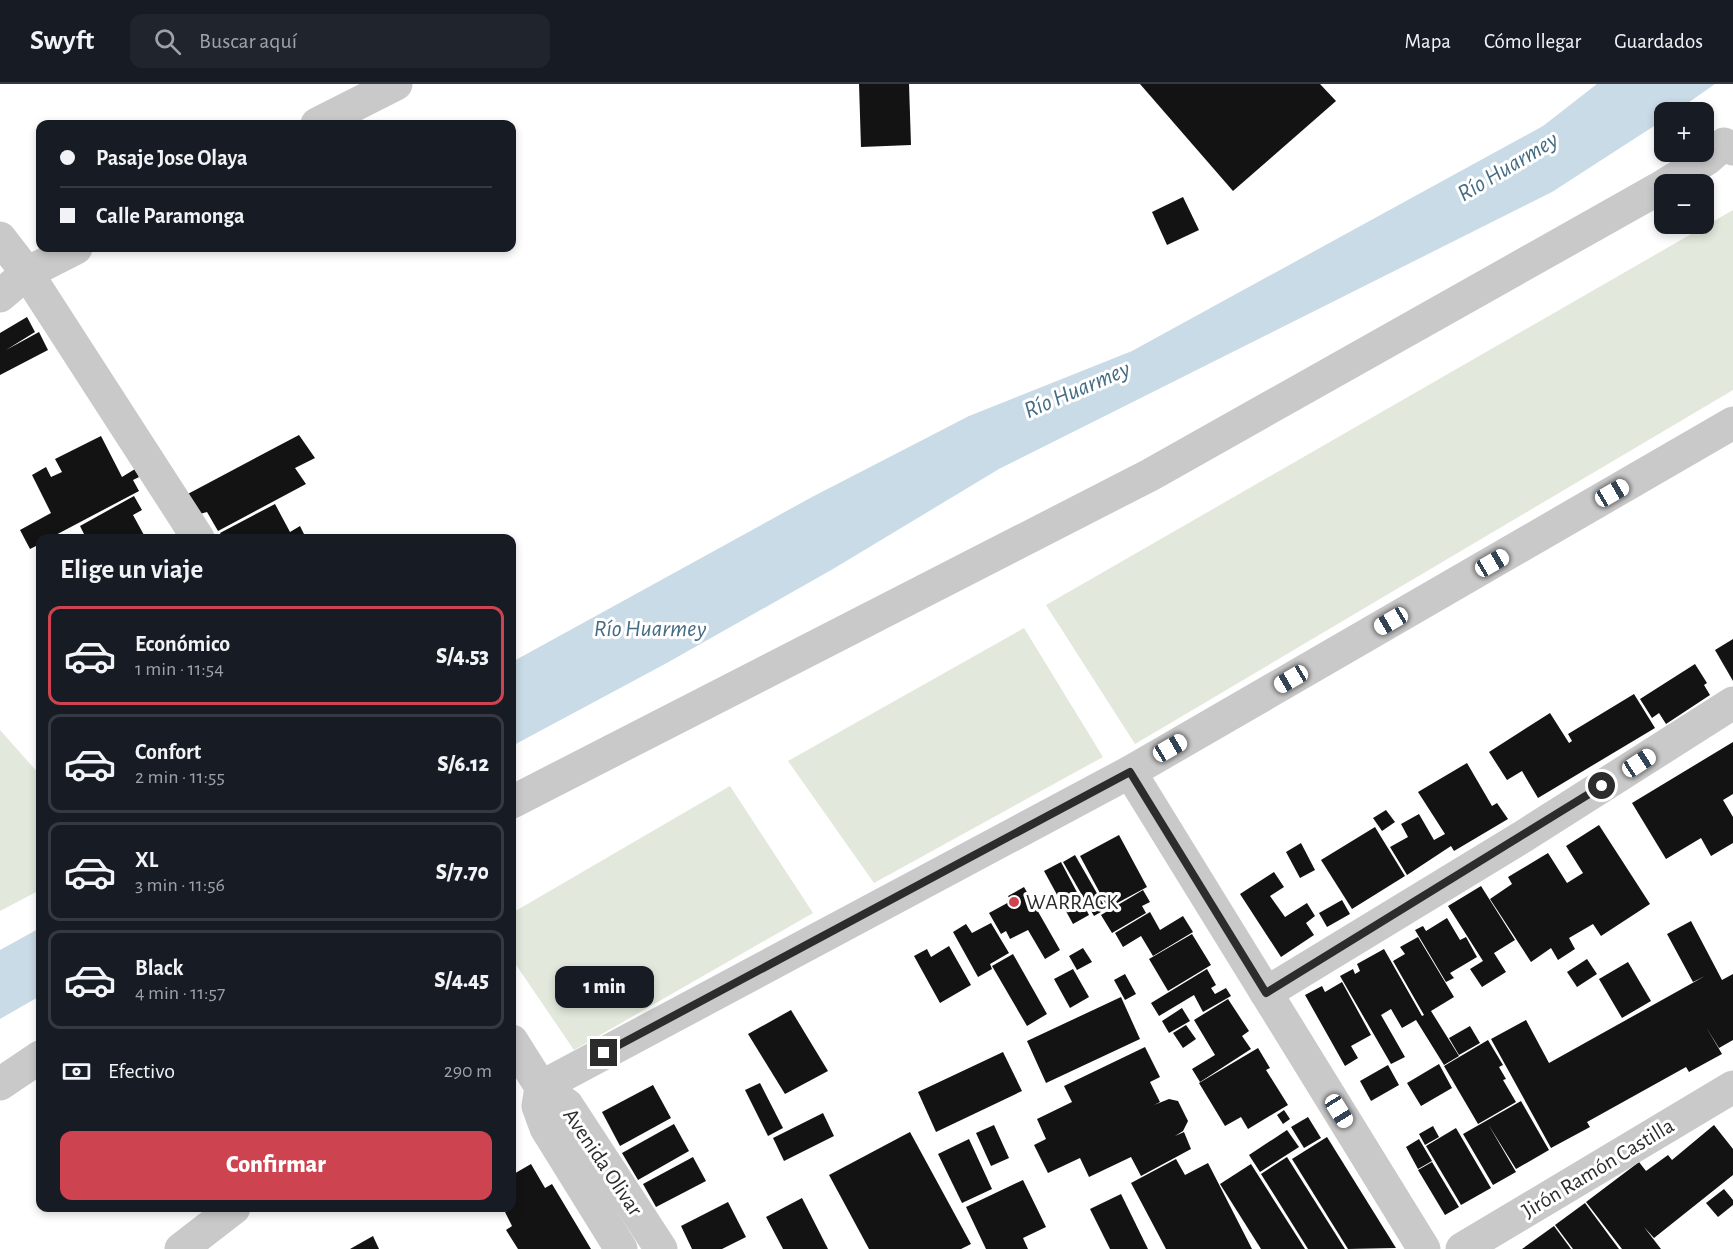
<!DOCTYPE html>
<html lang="es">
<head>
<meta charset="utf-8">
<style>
  body { margin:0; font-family:"Alegreya Sans",sans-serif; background:#20242c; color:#f1f3f6; height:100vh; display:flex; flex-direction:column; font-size:22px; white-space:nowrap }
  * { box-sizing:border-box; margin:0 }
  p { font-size:20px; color:#9ea1a6 }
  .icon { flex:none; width:33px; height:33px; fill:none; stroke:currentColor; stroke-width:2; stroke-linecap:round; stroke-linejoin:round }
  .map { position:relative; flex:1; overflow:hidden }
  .side { position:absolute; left:36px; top:450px; width:480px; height:678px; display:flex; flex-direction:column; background:#171b24; border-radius:12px; box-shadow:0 3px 9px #0003 }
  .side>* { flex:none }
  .guide { position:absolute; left:36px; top:36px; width:480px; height:132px; border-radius:12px; box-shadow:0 3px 9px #0003; display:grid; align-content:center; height:132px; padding:0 24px; background:#171b24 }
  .tools { position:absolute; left:1654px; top:18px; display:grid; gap:12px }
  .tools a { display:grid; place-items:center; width:60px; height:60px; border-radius:12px; background:#171b24; box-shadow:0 3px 9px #0003; font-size:30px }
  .end { position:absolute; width:27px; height:27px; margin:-14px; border:8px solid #2c2c2c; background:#fff; box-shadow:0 0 0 3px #fff }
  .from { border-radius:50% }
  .bubble { position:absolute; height:42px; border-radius:12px; background:#171b24; box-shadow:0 3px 9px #0003; font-size:20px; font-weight:800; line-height:42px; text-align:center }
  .car { position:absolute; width:18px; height:36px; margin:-18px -9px; border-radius:8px; box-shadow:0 0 4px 2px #0007; background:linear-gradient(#fff 24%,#345 0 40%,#fff 0 76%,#345 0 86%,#fff 0) }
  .guide b { display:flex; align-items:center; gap:21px; height:57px; font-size:22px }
  .guide b+b { border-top:2px solid #363941 }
  .guide i { width:15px; height:15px; background:#f1f3f6 }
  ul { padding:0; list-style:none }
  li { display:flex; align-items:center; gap:18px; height:99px; margin:0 12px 9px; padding:0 12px; border:3px solid #363941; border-radius:12px }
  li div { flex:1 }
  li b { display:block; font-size:22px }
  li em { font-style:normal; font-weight:800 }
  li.active { border-color:#ce4350 }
  li>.icon { width:54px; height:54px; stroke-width:1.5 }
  h2 { padding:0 24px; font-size:27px; line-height:72px }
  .pay { display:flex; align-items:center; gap:15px; height:66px; padding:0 24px; font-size:22px }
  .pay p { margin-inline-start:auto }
  .action { display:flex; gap:12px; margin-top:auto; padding:12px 24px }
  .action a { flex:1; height:69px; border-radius:12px; background:#ce4350; color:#fff; font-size:24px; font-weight:800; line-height:69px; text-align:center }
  header { display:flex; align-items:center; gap:36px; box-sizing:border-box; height:84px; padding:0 30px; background:#171b24; border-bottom:2px solid #363941 }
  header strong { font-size:28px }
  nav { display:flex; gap:33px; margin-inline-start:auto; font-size:21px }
  .search { width:420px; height:54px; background:#20242c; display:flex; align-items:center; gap:15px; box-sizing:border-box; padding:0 21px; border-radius:12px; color:#9ea1a6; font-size:22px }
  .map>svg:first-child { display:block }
  .green { fill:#e2e8db }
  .water { fill:#c9dbe6 }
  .building { fill:#131313 }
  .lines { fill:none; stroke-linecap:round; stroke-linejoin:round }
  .minor { stroke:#c9c9c9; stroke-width:33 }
  .route { stroke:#2c2c2c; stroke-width:8 }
  .poi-dot { fill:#ce4350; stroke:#fff; stroke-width:2 }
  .labels { text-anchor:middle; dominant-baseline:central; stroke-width:6; stroke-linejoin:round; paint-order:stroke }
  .poi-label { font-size:22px; fill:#2c2c2c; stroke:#fff; text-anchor:start }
  .street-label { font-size:22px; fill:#2c2c2c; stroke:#fff }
  .water-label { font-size:24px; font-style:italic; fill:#456c83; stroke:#fff }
</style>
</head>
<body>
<header>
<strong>Swyft</strong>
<div class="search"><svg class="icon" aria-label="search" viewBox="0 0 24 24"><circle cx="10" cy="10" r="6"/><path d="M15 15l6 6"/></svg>Buscar aquí</div>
<nav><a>Mapa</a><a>Cómo llegar</a><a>Guardados</a></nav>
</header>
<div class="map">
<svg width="1733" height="1165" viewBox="0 0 1733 1165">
  <rect width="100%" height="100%" fill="#fff"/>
  <g class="green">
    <path d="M1733,126V306L1135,660L1046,521Z"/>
    <path d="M1024,544L1103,673L874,799L788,677Z"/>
    <path d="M0,646L40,691V806L0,827Z"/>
    <path d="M730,702L813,829L574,966L512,875V829Z"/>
  </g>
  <g class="water">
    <path d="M1597,0H1715L1675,28H1665V35L1552,108L999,385L833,485L665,580L512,662V578L812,413L969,332L1132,267L1543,42Z"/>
    <path d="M40,844V912L0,935V866Z"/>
  </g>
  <g class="building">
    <path d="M859,0H909L911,61L861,63Z"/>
    <path d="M1140,0H1320L1336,17L1233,107Z"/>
    <path d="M1183,113L1199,146L1167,161L1152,128Z"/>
    <path d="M27,233L35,248L6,266L39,248L48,266L0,291V249Z"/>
    <path d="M299,351L315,374L295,384L306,400L218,447L207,428L196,431L184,412Z"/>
    <path d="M101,352L122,393L135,385L139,393L133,396L139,407L50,454H40V460L30,465L20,446L51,429L32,391L46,383L51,393L62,388L55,375Z"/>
    <path d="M134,412L142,426L133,431L144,451L138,454H86L80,442Z"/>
    <path d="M275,420L290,448L300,442L306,454H223L220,449Z"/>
    <path d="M1733,555V597L1715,566Z"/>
    <path d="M1695,580L1707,599L1704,601L1710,611L1666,640L1659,629L1652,634L1640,615Z"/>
    <path d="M1634,610L1655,644L1538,714L1522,687L1507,696L1489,668L1550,629L1569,659L1572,657L1568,650Z"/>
    <path d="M1733,658V710L1723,716L1733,733V759L1711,772L1701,754L1666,775L1632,719Z"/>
    <path d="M1467,679L1492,722L1497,719L1508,735L1454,767L1451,762L1407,791L1390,763L1408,753L1401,740L1419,730L1434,756L1445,750L1418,708Z"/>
    <path d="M1386,726L1395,738L1382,747L1373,734Z"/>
    <path d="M1599,741L1650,820L1601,852L1593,840L1569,854L1575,865L1558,876L1551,864L1531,878L1490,815L1512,800L1508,793L1548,769L1567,799L1583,789L1566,762Z"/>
    <path d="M1375,743L1405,792L1352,825L1321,776Z"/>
    <path d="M1119,751L1147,803L1108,824L1080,772Z"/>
    <path d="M1301,759L1315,786L1300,794L1286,768Z"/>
    <path d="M1075,771L1106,825L1094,832L1063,778Z"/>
    <path d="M1061,778L1089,831L1073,840L1044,787Z"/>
    <path d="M1274,788L1284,803L1270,812L1285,833L1307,819L1315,832L1306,839L1314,851L1281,873L1240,810Z"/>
    <path d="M1481,802L1515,856L1494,869L1506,888L1482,903L1470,885L1483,877L1448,822Z"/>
    <path d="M1024,803L1060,866L1045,875L1028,846L1010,855L1006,847L1001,850L989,829L1011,817L1008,812Z"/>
    <path d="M1143,806L1150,818L1142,822L1146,829L1112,849L1101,831Z"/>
    <path d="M1342,816L1350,830L1327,843L1319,829Z"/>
    <path d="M1150,828L1160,846L1183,832L1193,848L1153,872L1141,852L1123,863L1115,849Z"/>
    <path d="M1447,834L1460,856L1466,853L1477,873L1450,889L1454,894L1446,898L1415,846L1423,842L1426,847Z"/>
    <path d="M1691,837L1722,896L1733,890V956L1719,964L1706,943L1722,970L1689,988L1686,983L1587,1038L1590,1043L1551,1064L1491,955L1526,936L1549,979L1705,892L1693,898L1667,850Z"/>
    <path d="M991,839L1009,869L990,880L992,885L978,893L953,848L966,840L972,849Z"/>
    <path d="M1192,850L1211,881L1168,907L1149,875Z"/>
    <path d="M1418,853L1454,913L1431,927L1459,972L1444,981L1416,936L1402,944L1391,925L1381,931L1405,973L1391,980L1340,892L1353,885L1355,890L1360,887L1357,880L1384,865L1422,932L1424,931L1393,877L1405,870L1400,863Z"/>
    <path d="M949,862L971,901L940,919L914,872L927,865L931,873Z"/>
    <path d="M1083,864L1092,878L1077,886L1069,872Z"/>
    <path d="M1013,870L1047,930L1027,942L992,882Z"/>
    <path d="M1587,875L1597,890L1577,903L1567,888Z"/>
    <path d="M1628,878L1651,917L1622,934L1599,895Z"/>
    <path d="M1073,885L1089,913L1070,924L1054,895Z"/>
    <path d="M1207,885L1216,901L1211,904L1215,910L1226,904L1231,912L1203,928L1194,911L1159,932L1151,919Z"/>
    <path d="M1125,890L1136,910L1125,916L1114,896Z"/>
    <path d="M1342,898L1371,951L1351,962L1358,974L1345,982L1305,911L1322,902L1325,908Z"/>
    <path d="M1121,913L1140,955L1046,999L1027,957Z"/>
    <path d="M1228,915L1249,947L1242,952L1251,965L1200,998L1192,985L1215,971L1194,936Z"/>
    <path d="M1182,924L1190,937L1169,949L1162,937Z"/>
    <path d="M791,926L828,987L785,1010L748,950Z"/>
    <path d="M1186,941L1196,955L1183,964L1173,949Z"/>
    <path d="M1470,942L1480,959L1459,971L1449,954Z"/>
    <path d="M1488,956L1503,981L1499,983L1506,995L1503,996L1516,1018L1478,1040L1444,982Z"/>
    <path d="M1145,963L1160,993L1150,998L1160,1018L1154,1021L1169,1015L1178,1017L1188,1037L1183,1047L1175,1052L1184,1048L1191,1065L1141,1092L1131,1073L1089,1093L1080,1074L1048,1089L1034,1061L1046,1055L1037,1035L1072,1018L1064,1002Z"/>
    <path d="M1258,964L1270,984L1266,986L1288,1021L1248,1045L1241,1033L1225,1042L1199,999Z"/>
    <path d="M1003,968L1022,1007L936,1048L918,1008Z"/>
    <path d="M1439,980L1452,1004L1421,1022L1407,999Z"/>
    <path d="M1388,981L1399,1001L1371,1017L1360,997Z"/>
    <path d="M760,999L783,1044L768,1052L745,1006Z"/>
    <path d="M653,1001L671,1034L620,1062L602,1028Z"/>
    <path d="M1521,1017L1549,1066L1516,1085L1488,1040L1516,1088L1493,1101L1463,1050Z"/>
    <path d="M1284,1026L1290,1035L1283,1040L1277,1031Z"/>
    <path d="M823,1029L834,1052L784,1077L773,1054Z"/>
    <path d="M1308,1033L1321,1054L1304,1064L1291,1043Z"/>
    <path d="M674,1040L689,1067L638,1096L622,1069Z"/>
    <path d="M994,1041L1009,1074L991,1082L976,1049Z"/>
    <path d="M1714,1041L1733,1065V1091L1654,1154L1644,1143L1661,1165H1622L1586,1118L1639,1078L1646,1087L1668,1071L1672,1076Z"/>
    <path d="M1433,1042L1439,1053L1425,1061L1419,1050Z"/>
    <path d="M1456,1044L1491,1104L1461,1121L1426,1062Z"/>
    <path d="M1287,1046L1299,1063L1260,1088L1249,1071Z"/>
    <path d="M910,1048L971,1160L961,1165H869L829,1091Z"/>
    <path d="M1327,1053L1396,1164L1348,1165L1292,1075Z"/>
    <path d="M969,1055L992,1105L962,1119L938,1070Z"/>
    <path d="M1419,1055L1432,1077L1418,1085L1406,1063Z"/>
    <path d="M693,1073L706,1097L656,1123L643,1100Z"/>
    <path d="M1287,1073L1345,1165H1308L1261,1090Z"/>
    <path d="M1176,1075L1185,1091L1208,1079L1252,1165H1166L1131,1099Z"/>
    <path d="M1432,1078L1459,1123L1445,1131L1418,1086Z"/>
    <path d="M531,1080L545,1104L552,1100L591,1165H518L506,1146L512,1142L505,1128L509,1126L507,1124H512V1091Z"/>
    <path d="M1251,1080L1305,1165H1261L1220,1100Z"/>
    <path d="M1023,1096L1046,1143L1023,1154L1028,1165H986L966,1123Z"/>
    <path d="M1724,1105L1733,1116V1121L1718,1133L1706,1119Z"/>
    <path d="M1121,1110L1148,1165H1110L1090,1125Z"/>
    <path d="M802,1114L828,1165H783L766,1133Z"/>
    <path d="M728,1118L746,1153L722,1165H692L681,1142Z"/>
    <path d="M1585,1119L1619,1165H1573L1555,1141Z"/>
    <path d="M1554,1142L1571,1165H1522Z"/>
    <path d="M373,1152L379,1165H350Z"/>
  </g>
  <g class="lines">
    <g class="minor">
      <path d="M317,40L396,0"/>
      <path d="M1666,100L1707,75L1724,60L1733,65"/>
      <path d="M0,154L27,189L198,454"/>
      <path d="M0,212L27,189L76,164"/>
      <path d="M1130,688L1424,1165"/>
      <path d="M512,718L1150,391L1665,101"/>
      <path d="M1266,909L1527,750L1733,619"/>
      <path d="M512,957L541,1003"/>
      <path d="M0,1000L40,973"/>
      <path d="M541,1003L1130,688L1733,339"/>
      <path d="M541,1003L567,1021L661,1165"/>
      <path d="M541,1003L538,1022L546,1044L621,1165"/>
      <path d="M181,1165L234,1124"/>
      <path d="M1462,1165L1733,1003"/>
    </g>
  </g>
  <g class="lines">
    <path class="route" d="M604,969L1130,688L1266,909L1602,702"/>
  </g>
  <circle class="poi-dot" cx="1014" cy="818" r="6"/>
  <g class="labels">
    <g class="poi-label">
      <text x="1026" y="818">WARRACK</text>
    </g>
    <g class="street-label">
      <text transform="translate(603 1078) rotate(56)">Avenida Olivar</text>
      <text transform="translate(1598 1084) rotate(-31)">Jirón Ramón Castilla</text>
    </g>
    <g class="water-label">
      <text transform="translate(1508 83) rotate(-31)">Río Huarmey</text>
      <text transform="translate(1077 306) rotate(-23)">Río Huarmey</text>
      <text x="650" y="545">Río Huarmey</text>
    </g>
  </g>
</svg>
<div class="tools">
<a>+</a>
<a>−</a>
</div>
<i class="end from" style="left:1602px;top:702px"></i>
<i class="end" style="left:604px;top:969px"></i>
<div class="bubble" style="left:555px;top:882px;width:99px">1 min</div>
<i class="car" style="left:1612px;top:409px;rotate:60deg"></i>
<i class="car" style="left:1492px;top:479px;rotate:60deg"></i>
<i class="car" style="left:1391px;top:537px;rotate:240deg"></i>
<i class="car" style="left:1291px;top:595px;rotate:240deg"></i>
<i class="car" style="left:1170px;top:664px;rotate:60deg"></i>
<i class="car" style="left:1639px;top:679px;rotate:57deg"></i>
<i class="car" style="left:1339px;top:1027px;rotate:148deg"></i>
<div class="guide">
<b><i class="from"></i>Pasaje Jose Olaya</b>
<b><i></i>Calle Paramonga</b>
</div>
<section class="side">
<h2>Elige un viaje</h2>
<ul>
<li class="active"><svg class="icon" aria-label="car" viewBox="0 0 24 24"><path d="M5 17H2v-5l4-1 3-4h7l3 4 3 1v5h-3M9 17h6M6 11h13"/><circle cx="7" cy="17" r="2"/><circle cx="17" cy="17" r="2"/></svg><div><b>Económico</b><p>1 min · 11:54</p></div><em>S/4.53</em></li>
<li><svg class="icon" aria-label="car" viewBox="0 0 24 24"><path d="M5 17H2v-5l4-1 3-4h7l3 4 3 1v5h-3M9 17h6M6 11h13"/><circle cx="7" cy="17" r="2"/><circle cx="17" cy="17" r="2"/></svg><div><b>Confort</b><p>2 min · 11:55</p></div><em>S/6.12</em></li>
<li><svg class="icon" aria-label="car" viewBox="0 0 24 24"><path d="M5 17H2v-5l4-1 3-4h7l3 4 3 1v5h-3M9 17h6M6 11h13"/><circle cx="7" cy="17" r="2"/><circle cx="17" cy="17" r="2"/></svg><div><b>XL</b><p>3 min · 11:56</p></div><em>S/7.70</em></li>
<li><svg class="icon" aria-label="car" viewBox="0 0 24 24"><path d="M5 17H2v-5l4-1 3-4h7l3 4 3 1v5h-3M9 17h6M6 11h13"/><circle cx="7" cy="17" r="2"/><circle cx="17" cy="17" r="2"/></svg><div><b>Black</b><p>4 min · 11:57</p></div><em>S/4.45</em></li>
</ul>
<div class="pay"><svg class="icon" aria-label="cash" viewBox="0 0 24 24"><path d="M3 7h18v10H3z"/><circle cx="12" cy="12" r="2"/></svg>Efectivo<p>290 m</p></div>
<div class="action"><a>Confirmar</a></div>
</section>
</div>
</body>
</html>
